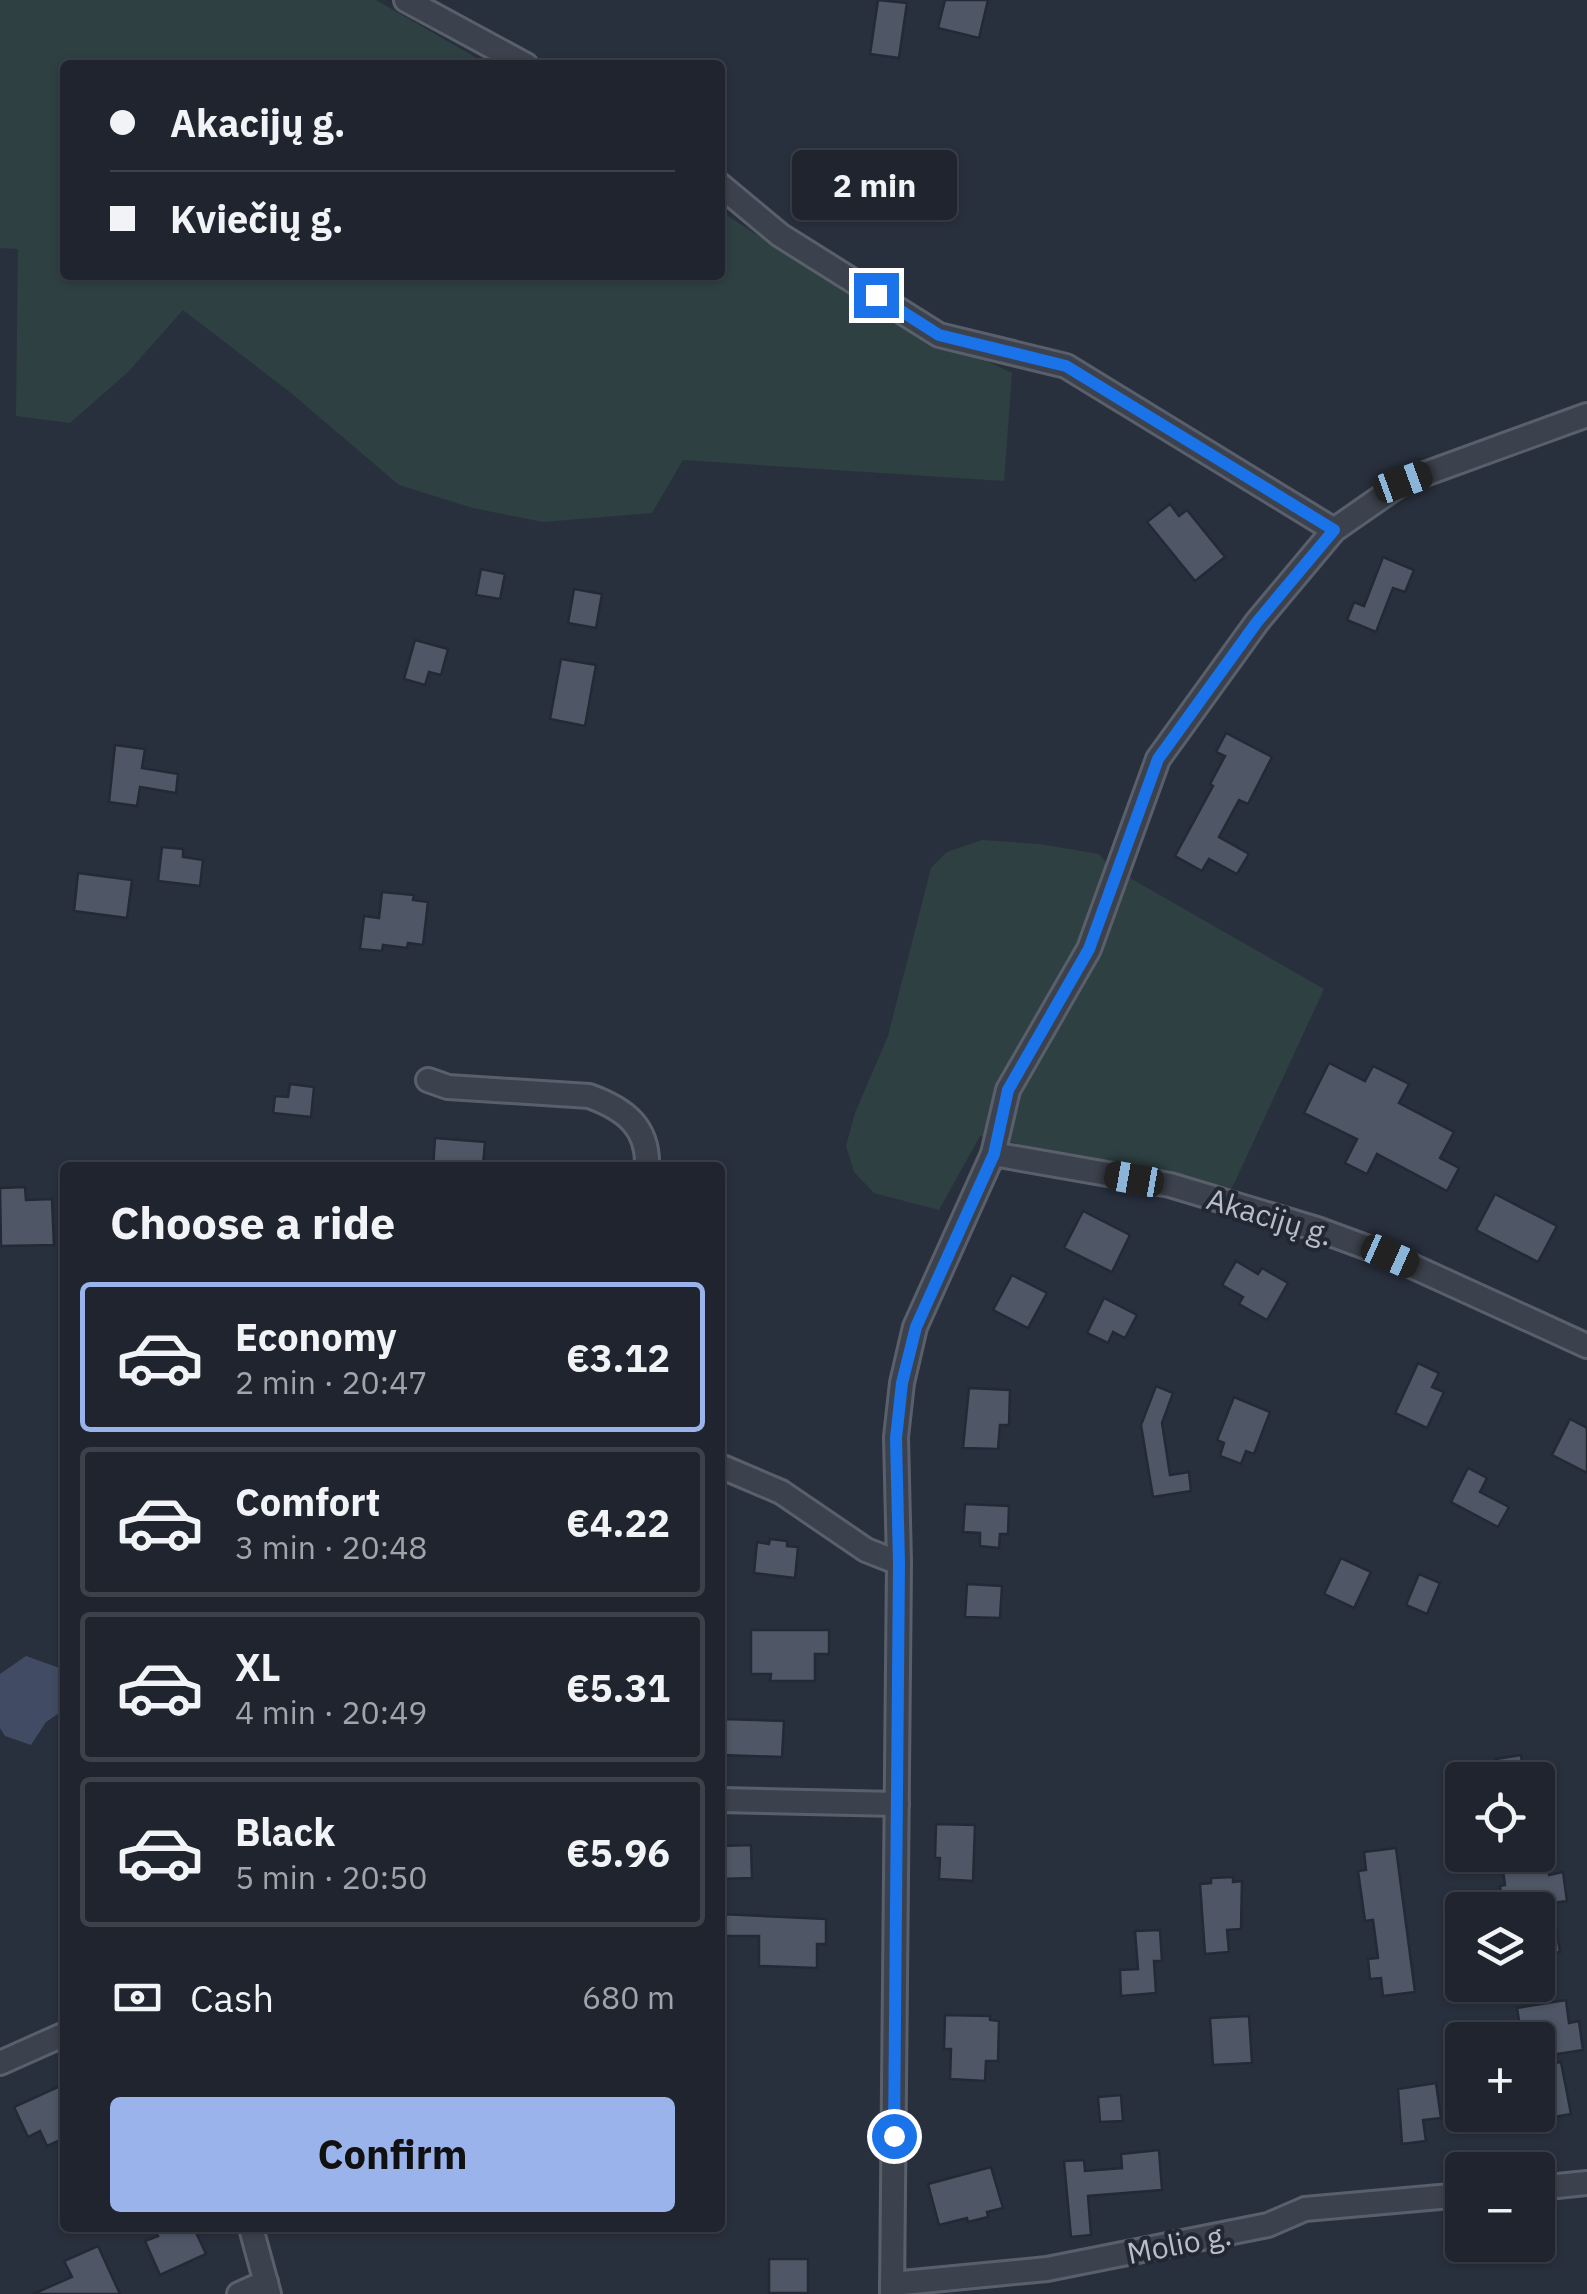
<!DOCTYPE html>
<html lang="en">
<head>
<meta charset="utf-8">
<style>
  body { margin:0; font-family:"IBM Plex Sans",sans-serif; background:#272c36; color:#f1f3f6; height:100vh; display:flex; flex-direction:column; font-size:38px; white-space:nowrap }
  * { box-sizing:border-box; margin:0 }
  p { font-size:32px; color:#a1a4aa }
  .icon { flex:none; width:55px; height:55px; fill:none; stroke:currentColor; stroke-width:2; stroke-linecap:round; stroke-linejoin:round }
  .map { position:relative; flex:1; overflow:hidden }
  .panel { position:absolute; left:60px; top:1162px; width:665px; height:1070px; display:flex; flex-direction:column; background:#1f242e; border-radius:10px; box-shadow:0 2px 8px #0004,0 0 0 2px #3c414a }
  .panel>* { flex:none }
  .hud { position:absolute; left:60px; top:60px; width:665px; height:220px; border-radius:10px; box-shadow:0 2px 8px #0004,0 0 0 2px #3c414a; display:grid; align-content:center; height:220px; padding:0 50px; background:#1f242e }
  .buttons { position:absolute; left:1445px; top:1762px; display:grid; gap:20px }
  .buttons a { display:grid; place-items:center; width:110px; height:110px; border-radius:10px; background:#1f242e; box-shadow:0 2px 8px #0004,0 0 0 2px #3c414a; font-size:50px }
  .end { position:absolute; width:45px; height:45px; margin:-22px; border:12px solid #1a73e8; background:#fff; box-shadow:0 0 0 5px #fff }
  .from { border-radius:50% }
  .bubble { position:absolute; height:70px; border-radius:10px; background:#1f242e; box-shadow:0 2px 8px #0004,0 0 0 2px #3c414a; font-size:32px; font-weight:800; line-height:70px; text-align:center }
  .car { position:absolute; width:30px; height:60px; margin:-30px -15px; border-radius:12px; box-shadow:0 0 8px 2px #0007; background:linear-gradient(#222 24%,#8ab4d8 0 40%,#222 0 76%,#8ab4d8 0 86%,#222 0) }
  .hud b { display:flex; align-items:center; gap:35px; height:95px; font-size:38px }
  .hud b+b { border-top:2px solid #3c414a }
  .hud i { width:25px; height:25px; background:#f1f3f6 }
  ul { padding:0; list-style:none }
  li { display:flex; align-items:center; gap:30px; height:150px; margin:0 20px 15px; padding:0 30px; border:5px solid #3c414a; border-radius:10px }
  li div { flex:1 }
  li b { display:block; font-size:38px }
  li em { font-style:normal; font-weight:800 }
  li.active { border-color:#9ab3eb }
  li>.icon { width:90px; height:90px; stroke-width:1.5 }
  h2 { padding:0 50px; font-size:45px; line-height:120px }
  .pay { display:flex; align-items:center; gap:25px; height:110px; padding:0 50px; font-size:38px }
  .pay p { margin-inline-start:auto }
  .button { display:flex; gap:20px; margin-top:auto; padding:20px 50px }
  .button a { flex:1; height:115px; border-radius:10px; background:#9ab3eb; color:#111; font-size:40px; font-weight:800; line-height:115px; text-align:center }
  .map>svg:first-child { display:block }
  .green { fill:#2e4042 }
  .water { fill:#414c64 }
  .building { fill:#4f5665; stroke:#232935; stroke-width:2.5 }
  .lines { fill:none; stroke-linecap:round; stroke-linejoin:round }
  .minor-casing { stroke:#5a606b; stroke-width:28 }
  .minor { stroke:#3c424d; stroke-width:22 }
  .route { stroke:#1a73e8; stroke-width:12 }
  .labels { text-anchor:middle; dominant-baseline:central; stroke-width:8; stroke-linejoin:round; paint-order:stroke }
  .street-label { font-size:30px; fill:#b9bdc8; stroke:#212733 }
</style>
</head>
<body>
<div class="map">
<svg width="1587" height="2294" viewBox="0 0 1587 2294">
  <rect width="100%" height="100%" fill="#29303d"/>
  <g class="green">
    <path d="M0,0H376L489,65H65V275H720V211L856,299L1012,373L1004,481L683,460L652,513L543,522L473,508L399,485L291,393L183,310L128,372L70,423L16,416L18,249L0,248Z"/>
    <path d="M982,840L1039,844L1099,854L1109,866L1324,989L1232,1188L980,1136L939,1210L874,1193L854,1172L846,1146L855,1113L888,1036L931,868L947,852Z"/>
  </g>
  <path class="water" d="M26,1656L65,1670V1713L62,1711L46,1722L31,1745L5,1736L0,1728V1674Z"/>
  <g class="building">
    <path d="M878,0L907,3L899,58L870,54Z"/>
    <path d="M945,0H988L979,38L938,28Z"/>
    <path d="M1170,504L1179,516L1187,510L1225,557L1195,581L1147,522Z"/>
    <path d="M1383,557L1414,570L1405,592L1393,588L1376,632L1347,620L1354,602L1364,606Z"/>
    <path d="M481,569L505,574L500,599L476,595Z"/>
    <path d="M574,589L602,594L596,628L568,623Z"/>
    <path d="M415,640L448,649L441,675L429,672L425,685L404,679Z"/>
    <path d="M561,659L596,665L585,726L550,719Z"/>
    <path d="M1226,733L1272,757L1248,804L1239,800L1219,837L1249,854L1237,874L1209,859L1202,871L1175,856L1213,786L1210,784L1225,756L1216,752Z"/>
    <path d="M115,745L145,749L142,768L178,774L176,793L140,787L137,806L109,802Z"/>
    <path d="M162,847L183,849V857L203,860L200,886L158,881Z"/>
    <path d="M78,873L132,880L127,918L74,911Z"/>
    <path d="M382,892L414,895L413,900L428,902L423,945L408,943L407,948L383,945L382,951L360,949L364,916L379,918Z"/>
    <path d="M1329,1063L1365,1081L1373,1066L1409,1084L1399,1103L1454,1132L1440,1158L1459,1168L1447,1191L1377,1154L1367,1174L1345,1163L1357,1139L1304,1113Z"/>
    <path d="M290,1084L314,1087L311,1117L273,1113L275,1096L288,1097Z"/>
    <path d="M435,1138L485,1142L483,1165L433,1168Z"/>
    <path d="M25,1187L26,1200L52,1199L54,1245L1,1246L0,1188Z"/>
    <path d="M1495,1194L1557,1226L1538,1262L1476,1230Z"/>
    <path d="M1083,1211L1130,1235L1112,1272L1064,1248Z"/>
    <path d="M1236,1261L1258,1274L1262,1268L1288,1283L1267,1320L1239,1304L1243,1297L1222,1285Z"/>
    <path d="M1012,1275L1047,1293L1028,1328L993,1310Z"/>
    <path d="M1104,1298L1137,1315L1125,1338L1113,1332L1108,1343L1087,1333Z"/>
    <path d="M1418,1363L1439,1373L1432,1387L1444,1392L1427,1428L1395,1413Z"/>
    <path d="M1156,1386L1173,1393L1162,1423L1170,1475L1189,1472L1191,1491L1153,1497L1141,1425Z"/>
    <path d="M969,1388L1010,1390L1009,1425H1000L998,1449L963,1448Z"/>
    <path d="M1234,1397L1270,1412L1254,1454L1246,1451L1241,1464L1220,1456L1224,1443L1217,1440Z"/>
    <path d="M1570,1419L1587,1428V1473L1552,1455Z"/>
    <path d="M1468,1468L1487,1478L1480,1492L1509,1507L1498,1527L1451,1502Z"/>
    <path d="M965,1504L1009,1506L1008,1534H1000L999,1548L980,1546V1533L963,1532Z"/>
    <path d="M770,1539L787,1541V1546L798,1547L795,1578L754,1573L757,1542L769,1544Z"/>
    <path d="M1341,1558L1371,1572L1354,1608L1324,1594Z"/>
    <path d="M1419,1574L1440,1583L1427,1614L1406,1605Z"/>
    <path d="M967,1584L1002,1586L1000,1618L965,1617Z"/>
    <path d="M751,1630H829V1654H815V1681H770L771,1674H751Z"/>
    <path d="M723,1719L784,1721L782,1757L721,1755Z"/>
    <path d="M1521,1755L1524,1780H1484L1496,1759Z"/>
    <path d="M936,1824L975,1825L973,1881L939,1879L940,1858H935Z"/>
    <path d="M751,1845L752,1878L720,1879V1846Z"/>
    <path d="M1396,1848L1415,1992L1383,1996L1381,1978L1370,1979L1368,1959L1378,1958L1373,1920L1365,1921L1358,1871L1366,1870L1364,1852Z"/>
    <path d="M1516,1855H1547L1549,1875L1563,1872L1567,1901L1552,1903L1560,1952L1538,1956V1905L1503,1910L1500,1886L1505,1885L1501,1857Z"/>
    <path d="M1233,1877V1882L1242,1881L1241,1929L1227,1930L1229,1952L1205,1954L1200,1884L1211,1883V1878Z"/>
    <path d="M720,1914L826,1919V1944H817V1968L759,1966V1936H720Z"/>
    <path d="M1160,1930L1162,1961H1154L1156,1993L1121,1996L1120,1970L1138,1969L1135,1931Z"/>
    <path d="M1566,2000L1569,2023L1579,2021L1583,2050L1545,2056L1541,2031L1521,2034L1517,2008Z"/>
    <path d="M945,2015L990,2016V2020L999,2021L998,2061H986L985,2081L950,2079L951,2049H944Z"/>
    <path d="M1249,2016L1252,2063L1213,2065L1210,2018Z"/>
    <path d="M1561,2062L1571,2114L1538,2120V2066Z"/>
    <path d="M1436,2083L1441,2118L1423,2120L1426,2141L1402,2144L1398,2089Z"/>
    <path d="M60,2086L65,2096V2138L47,2146L40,2131L28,2137L14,2107Z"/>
    <path d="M1121,2095L1123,2121L1100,2122L1098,2097Z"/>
    <path d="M1159,2150L1162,2190L1088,2196L1091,2235L1071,2237L1064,2161L1084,2160L1085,2171L1122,2168L1121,2154Z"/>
    <path d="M991,2167L1003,2208L987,2212L988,2217L968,2222L967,2218L939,2225L928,2184Z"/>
    <path d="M154,2228H194L206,2254L160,2275L145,2241L158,2236Z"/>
    <path d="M98,2246L120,2294H33L72,2277L64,2261Z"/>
    <rect x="769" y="2259" width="39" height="34"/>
  </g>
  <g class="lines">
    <g class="minor-casing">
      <g id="minor">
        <path d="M406,0L526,65"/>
        <path d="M720,185L780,235L939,335L1066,366L1334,530"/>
        <path d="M428,1080L448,1087L589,1096C625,1109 649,1127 647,1168"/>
        <path d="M993,1154L1170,1185L1317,1229L1390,1256L1587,1346"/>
        <path d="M720,1466L781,1492L866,1550L899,1563"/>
        <path d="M720,1800L897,1804"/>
        <path d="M0,2063L65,2034"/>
        <path d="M1538,2188L1587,2183"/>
        <path d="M251,2228L269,2294"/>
        <path d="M892,2284L1047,2269L1268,2225L1305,2209L1462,2195"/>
        <path d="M239,2294L266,2282"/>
        <path d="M892,2294L899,1563L896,1437L902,1383L915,1327L993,1154L1008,1090L1089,949L1158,759L1257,622L1334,530L1403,482L1587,415"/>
      </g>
    </g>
    <use href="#minor" class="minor"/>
  </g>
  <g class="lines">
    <path class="route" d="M876,295L939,335L1066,366L1334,530L1257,622L1158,759L1089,949L1008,1090L994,1154L916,1327L902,1383L896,1438L899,1563L894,2136"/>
  </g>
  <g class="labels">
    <g class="street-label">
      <text transform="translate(1270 1216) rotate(17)">Akacijų g.</text>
      <text transform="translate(1179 2243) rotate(-11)">Molio g.</text>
    </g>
  </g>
</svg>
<div class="buttons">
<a><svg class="icon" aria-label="locate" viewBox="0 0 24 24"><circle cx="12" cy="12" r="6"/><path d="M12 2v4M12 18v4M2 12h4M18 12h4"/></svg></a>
<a><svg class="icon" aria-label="layers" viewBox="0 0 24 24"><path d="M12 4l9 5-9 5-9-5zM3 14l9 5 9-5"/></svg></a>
<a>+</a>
<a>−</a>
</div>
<i class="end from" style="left:894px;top:2136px"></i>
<i class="end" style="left:876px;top:295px"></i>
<div class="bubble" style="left:792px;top:150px;width:165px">2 min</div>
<i class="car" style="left:1403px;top:482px;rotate:70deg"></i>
<i class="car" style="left:1134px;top:1179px;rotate:280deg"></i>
<i class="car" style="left:1390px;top:1256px;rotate:114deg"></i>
<div class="hud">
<b><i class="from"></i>Akacijų g.</b>
<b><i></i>Kviečių g.</b>
</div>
<section class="panel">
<h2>Choose a ride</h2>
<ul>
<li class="active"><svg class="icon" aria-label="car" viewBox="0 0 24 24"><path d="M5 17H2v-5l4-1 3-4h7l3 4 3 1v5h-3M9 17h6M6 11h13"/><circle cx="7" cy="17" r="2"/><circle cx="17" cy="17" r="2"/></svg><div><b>Economy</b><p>2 min · 20:47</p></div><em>€3.12</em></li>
<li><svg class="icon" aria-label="car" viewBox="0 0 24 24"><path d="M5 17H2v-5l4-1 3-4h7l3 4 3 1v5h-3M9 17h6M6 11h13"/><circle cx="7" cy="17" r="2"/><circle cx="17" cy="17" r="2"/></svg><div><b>Comfort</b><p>3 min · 20:48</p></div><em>€4.22</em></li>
<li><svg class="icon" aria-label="car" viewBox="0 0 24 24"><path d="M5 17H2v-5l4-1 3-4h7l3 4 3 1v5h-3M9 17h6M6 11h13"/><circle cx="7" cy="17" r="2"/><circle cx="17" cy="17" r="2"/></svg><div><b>XL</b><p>4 min · 20:49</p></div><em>€5.31</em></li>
<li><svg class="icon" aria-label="car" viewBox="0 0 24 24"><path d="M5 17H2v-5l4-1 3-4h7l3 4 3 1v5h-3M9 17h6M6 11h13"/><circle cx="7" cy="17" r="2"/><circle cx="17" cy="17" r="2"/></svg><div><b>Black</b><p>5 min · 20:50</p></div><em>€5.96</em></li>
</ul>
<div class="pay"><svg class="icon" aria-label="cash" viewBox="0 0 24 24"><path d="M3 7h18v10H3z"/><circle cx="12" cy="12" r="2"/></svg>Cash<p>680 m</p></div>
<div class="button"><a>Confirm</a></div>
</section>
</div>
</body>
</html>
